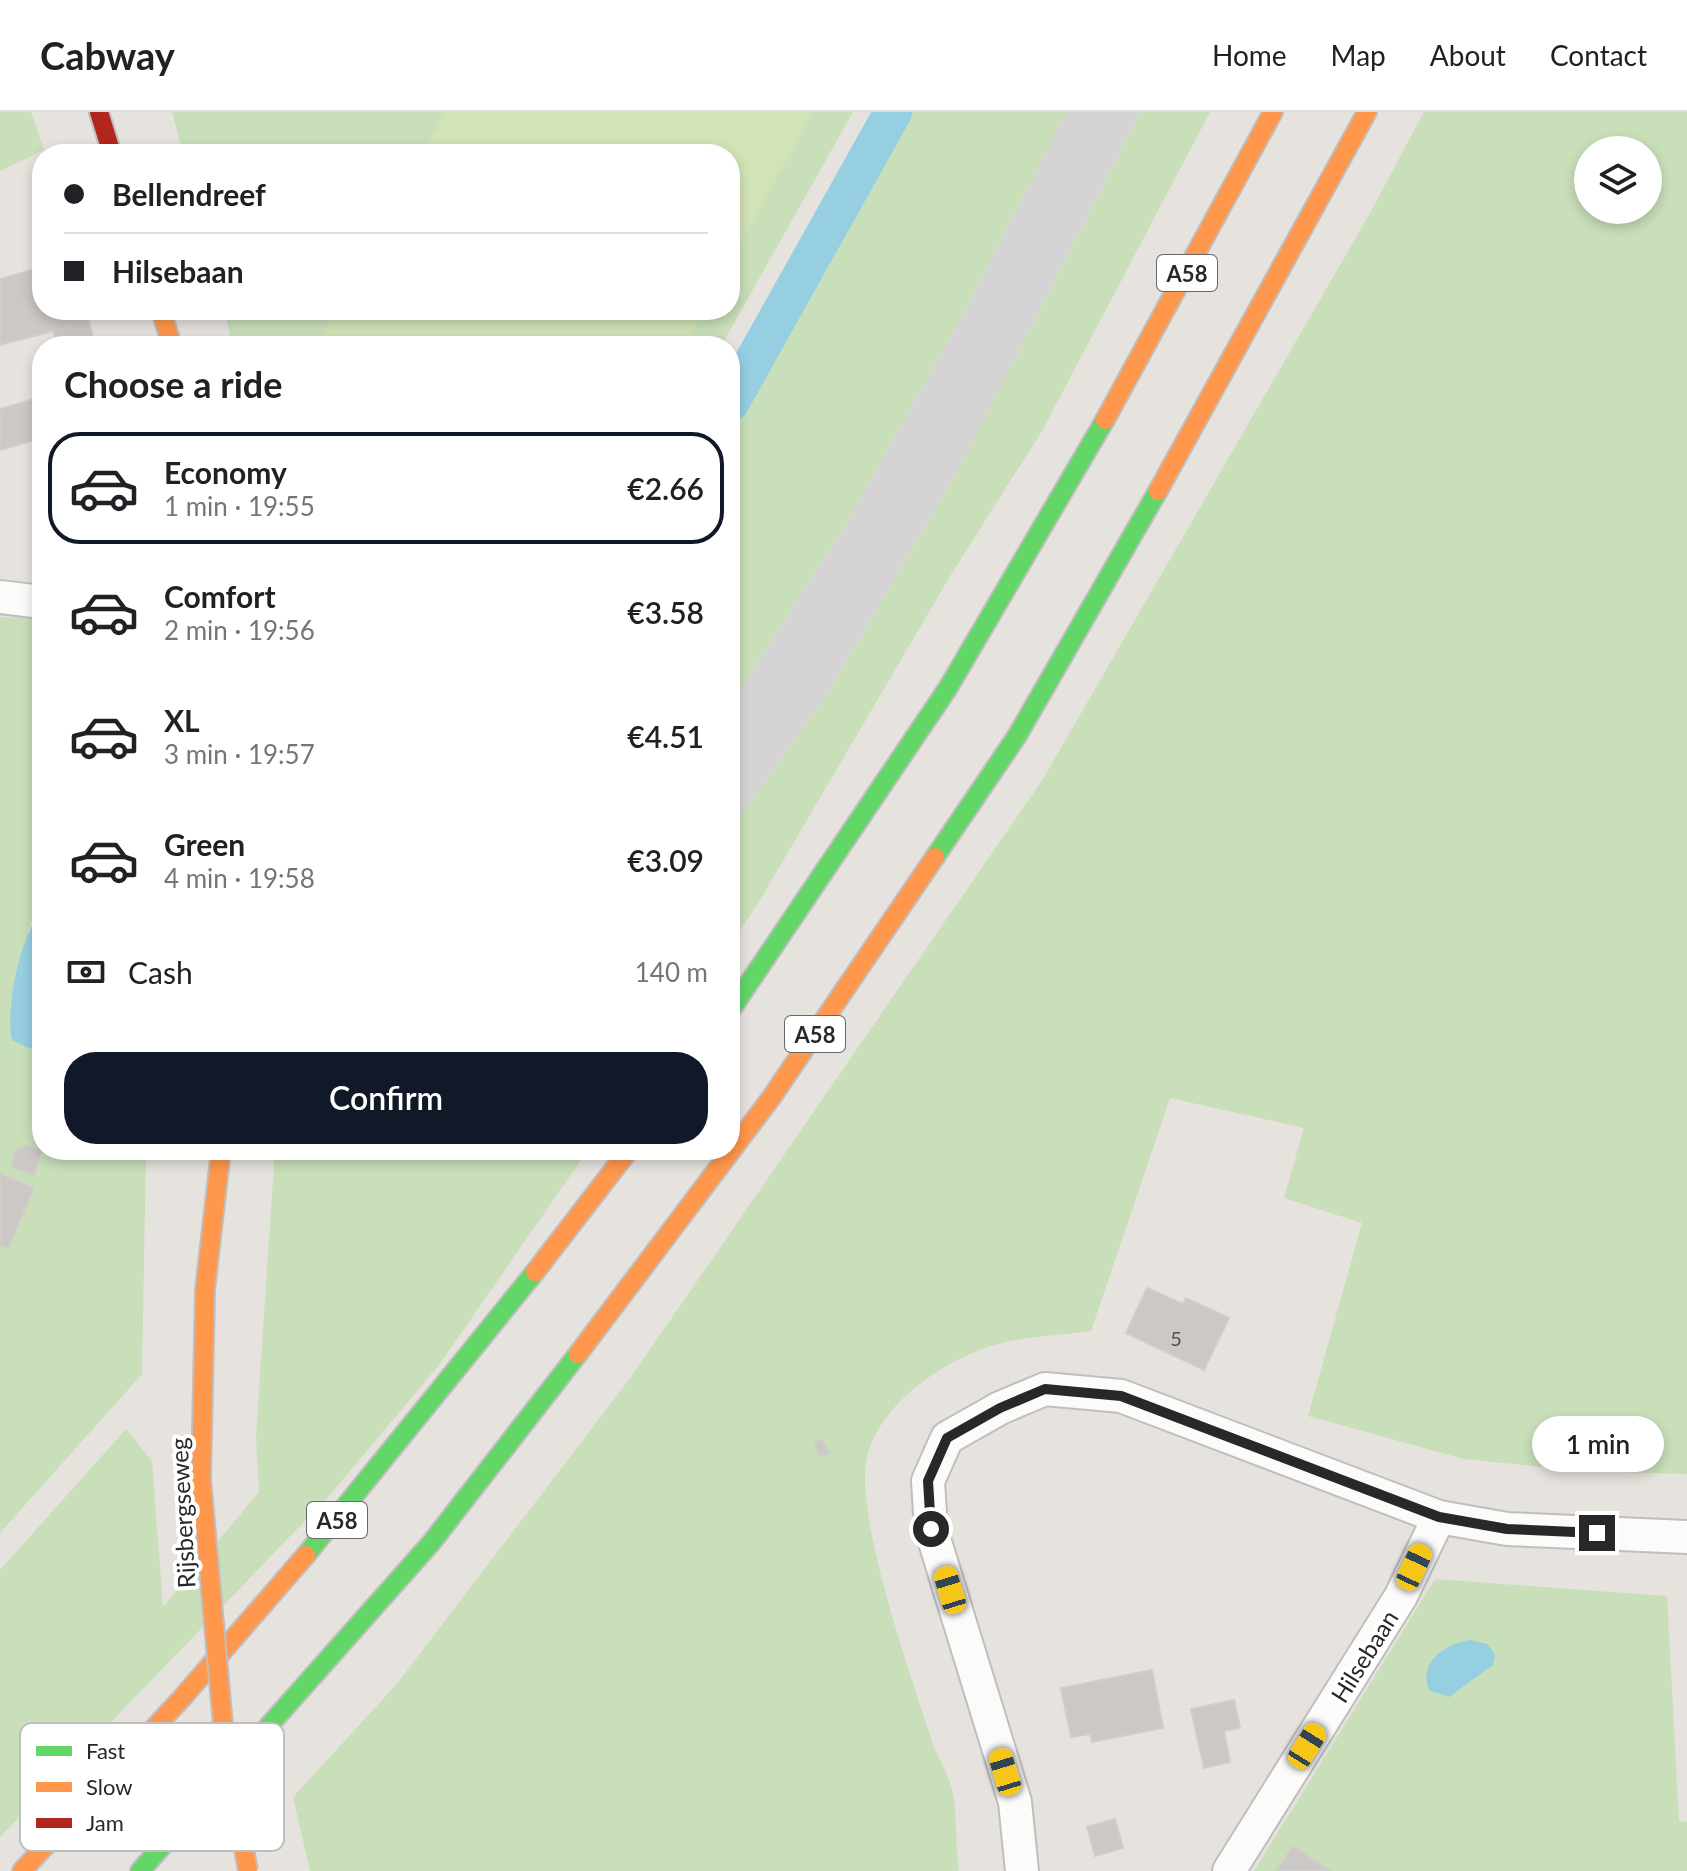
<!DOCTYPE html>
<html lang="en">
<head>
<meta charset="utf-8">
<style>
  body { margin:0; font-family:Lato,sans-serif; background:#f6f6f6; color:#202124; height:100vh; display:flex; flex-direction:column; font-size:30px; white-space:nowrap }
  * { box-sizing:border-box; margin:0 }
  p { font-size:26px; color:#757577 }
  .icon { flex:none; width:44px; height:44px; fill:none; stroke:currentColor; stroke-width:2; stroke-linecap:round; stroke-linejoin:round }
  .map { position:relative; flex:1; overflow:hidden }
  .sheet { position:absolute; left:32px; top:224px; width:708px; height:824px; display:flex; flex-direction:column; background:#fff; border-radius:32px; box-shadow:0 4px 12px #0003 }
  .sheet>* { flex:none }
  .hud { position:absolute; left:32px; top:32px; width:708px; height:176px; border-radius:32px; box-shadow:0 4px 12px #0003; display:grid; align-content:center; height:176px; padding:0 32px; background:#fff }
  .buttons { position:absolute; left:1574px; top:24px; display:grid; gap:16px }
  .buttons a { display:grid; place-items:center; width:88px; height:88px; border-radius:50%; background:#fff; box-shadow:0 4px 12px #0003; font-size:40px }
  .end { position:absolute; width:36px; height:36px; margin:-18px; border:10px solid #282828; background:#fff; box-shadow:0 0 0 4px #fff }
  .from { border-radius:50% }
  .bubble { position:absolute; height:56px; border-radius:28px; background:#fff; box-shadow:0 4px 12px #0003; font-size:26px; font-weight:600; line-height:56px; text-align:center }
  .car { position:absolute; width:24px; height:48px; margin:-24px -12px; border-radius:10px; box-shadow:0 0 6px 2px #0007; background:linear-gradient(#f5c518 24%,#345 0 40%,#f5c518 0 76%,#345 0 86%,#f5c518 0) }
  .hud b { display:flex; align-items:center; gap:28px; height:76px; font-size:30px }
  .hud b+b { border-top:2px solid #e0e0e0 }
  .hud i { width:20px; height:20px; background:#202124 }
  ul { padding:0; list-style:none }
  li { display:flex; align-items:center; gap:24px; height:112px; margin:0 16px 12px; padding:0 16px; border:4px solid transparent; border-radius:32px }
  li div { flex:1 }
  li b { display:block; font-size:30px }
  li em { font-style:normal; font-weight:600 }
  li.on { border-color:#111827 }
  li>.icon { width:72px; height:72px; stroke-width:1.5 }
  h2 { padding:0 32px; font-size:36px; line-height:96px }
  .pay { display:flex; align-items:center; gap:20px; height:88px; padding:0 32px; font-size:30px }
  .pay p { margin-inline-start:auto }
  .cta { display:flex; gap:16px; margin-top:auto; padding:16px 32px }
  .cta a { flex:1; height:92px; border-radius:32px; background:#111827; color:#fff; font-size:32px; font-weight:600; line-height:92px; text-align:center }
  header { display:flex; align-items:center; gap:48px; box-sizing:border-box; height:112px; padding:0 40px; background:#fff; border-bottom:2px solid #e0e0e0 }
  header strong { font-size:38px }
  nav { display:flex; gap:44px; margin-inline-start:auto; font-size:28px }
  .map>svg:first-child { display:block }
  .industrial { fill:#d6d3d5 }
  .green { fill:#c8dfb9; fill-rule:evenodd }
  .pitch { fill:#d2e3b7 }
  .water { fill:#96cee2 }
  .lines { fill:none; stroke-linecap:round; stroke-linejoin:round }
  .canal { stroke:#96cee2; stroke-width:38 }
  .building { fill:#cbc8c5; stroke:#d1ceca; stroke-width:2 }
  .street-casing { stroke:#c0bebf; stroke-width:36 }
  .fast-casing { stroke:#c0bebf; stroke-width:22 }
  .slow-casing { stroke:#c0bebf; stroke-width:22 }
  .jam-casing { stroke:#c0bebf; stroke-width:22 }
  .street { stroke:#fbfbfa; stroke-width:32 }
  .fast { stroke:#63d668; stroke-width:18 }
  .slow { stroke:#ff974d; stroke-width:18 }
  .jam { stroke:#b3261e; stroke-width:18 }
  .slow-bridge-casing { stroke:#c0bebf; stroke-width:22; stroke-linecap:butt }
  .slow-bridge { stroke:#ff974d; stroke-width:18 }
  .route { stroke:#282828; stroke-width:10 }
  .labels { text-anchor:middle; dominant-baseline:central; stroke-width:8; stroke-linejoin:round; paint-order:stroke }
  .number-label { font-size:20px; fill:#525251 }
  .shield { fill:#fff; stroke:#686868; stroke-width:2 }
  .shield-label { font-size:22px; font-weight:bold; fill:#282828 }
  .street-label { font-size:24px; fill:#282828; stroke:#fff }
  .key { fill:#fff; stroke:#bebebe; stroke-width:2 }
  .key-label { font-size:22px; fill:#282828 }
</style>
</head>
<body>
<header>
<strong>Cabway</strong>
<nav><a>Home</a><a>Map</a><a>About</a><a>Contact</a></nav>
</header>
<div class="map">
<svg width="1687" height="1759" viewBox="0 0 1687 1759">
  <rect width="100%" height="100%" fill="#e6e2de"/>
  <path class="industrial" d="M1066,0H1140L963,350L827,583L730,718V595L851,403L968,194Z"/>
  <g class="green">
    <path d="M0,0H31L44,38L0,59Z"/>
    <path d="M172,0H853L721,234H233L224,198H730V42H183Z"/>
    <path d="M905,0H1066L968,194L851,403L730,595V299Z"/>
    <path d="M1140,0H1210L1042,319L952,461L757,793L730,833V718L827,583L963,350Z"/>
    <path d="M1424,0H1687V1362L1582,1359L1464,1347L1308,1304L1362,1111L1284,1086L1304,1016L1170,986L1091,1219C1063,1223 1034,1224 1006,1230C952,1242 881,1288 867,1345C853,1402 913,1569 932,1629C937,1645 947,1659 951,1674C958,1700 955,1732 959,1759H310L293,1685L396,1573L631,1265L1043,667L1369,103ZM1588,38H1648V98H1588Z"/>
    <path d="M0,505L42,506V800L31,810L10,894L28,936H42V1038H146L142,1262L0,1421Z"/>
    <path d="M275,1038H588L439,1253L329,1384L0,1725V1458L126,1317L152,1349L163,1495L259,1380L256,1324Z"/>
    <path d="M1435,1467L1667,1484L1679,1709L1687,1710V1759H1254Z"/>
  </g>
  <g class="pitch">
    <path d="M446,0H813L730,150V42H422Z"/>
    <path d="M336,198H704L684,234H316Z"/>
  </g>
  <g class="water">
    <path d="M42,800V936H28L12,928C5,898 20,821 42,800Z"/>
    <path d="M1470,1528L1488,1532L1495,1543L1493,1553L1449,1585L1429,1578C1418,1550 1445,1532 1470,1528Z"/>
  </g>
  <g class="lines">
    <path class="canal" d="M730,291L893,0"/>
  </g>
  <g class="building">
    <path d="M42,155V198H85L96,234H58L53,219L0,233V167Z"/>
    <path d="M41,285L42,326L0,338V297Z"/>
    <path d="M27,1033L42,1038L34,1063L11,1055L16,1039Z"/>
    <path d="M0,1062L34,1076L8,1137L0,1133Z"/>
    <path d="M1147,1176L1183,1192L1186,1186L1229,1206L1204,1258L1126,1221Z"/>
    <path d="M822,1327L829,1341L820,1345L814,1332Z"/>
    <path d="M1152,1558L1163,1616L1092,1630L1090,1622L1071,1625L1061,1576Z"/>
    <path d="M1234,1588L1240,1616L1224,1619L1230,1650L1204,1656L1191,1597Z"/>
    <path d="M1115,1707L1123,1736L1095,1744L1087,1715Z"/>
    <path d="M1293,1734L1331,1759H1276Z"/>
  </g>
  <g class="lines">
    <g class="street-casing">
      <g id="street">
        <path d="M0,485L42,490"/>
        <path d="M1022,1759L1015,1690L931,1417L928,1369L947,1326L1000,1296L1045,1277L1121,1284L1439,1405L1507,1417L1687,1425"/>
        <path d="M1229,1759L1401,1484L1439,1405"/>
      </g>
    </g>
    <g class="fast-casing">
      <g id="fast">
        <path d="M935,745L1017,624L1158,379"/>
        <path d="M730,899L948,576L1105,308"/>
        <path d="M306,1443L535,1160"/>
        <path d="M140,1759L431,1431L578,1242"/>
      </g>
    </g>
    <g class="slow-casing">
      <g id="slow">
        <path d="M161,198L172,234"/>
        <path d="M1105,308L1273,0"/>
        <path d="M1158,379L1367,0"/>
        <path d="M535,1160L629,1038"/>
        <path d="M578,1242L771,986L935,745"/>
        <path d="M201,1367L205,1178L221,1038"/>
        <path d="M22,1759L182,1586L306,1443"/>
      </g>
    </g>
    <g class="jam-casing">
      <path id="jam" d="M99,0L112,42"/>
    </g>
    <use href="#street" class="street"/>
    <use href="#fast" class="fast"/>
    <use href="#slow" class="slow"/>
    <use href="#jam" class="jam"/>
    <g class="slow-bridge-casing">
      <path id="slow-bridge" d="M201,1367L224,1624L248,1759"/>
    </g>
    <use href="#slow-bridge" class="slow-bridge"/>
  </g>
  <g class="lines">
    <path class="route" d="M931,1417L928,1369L947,1326L1000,1296L1045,1277L1121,1284L1439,1405L1507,1417L1597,1421"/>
  </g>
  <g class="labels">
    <g class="number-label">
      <text x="1176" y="1226">5</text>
    </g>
    <g class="shield">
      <rect x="1157" y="143" width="60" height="36" rx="6"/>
      <rect x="785" y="904" width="60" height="36" rx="6"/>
      <rect x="307" y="1390" width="60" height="36" rx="6"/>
    </g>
    <g class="shield-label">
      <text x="1187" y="161">A58</text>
      <text x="815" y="922">A58</text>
      <text x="337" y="1408">A58</text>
    </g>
    <g class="street-label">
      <text transform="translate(182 1401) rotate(-93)">Rijsbergseweg</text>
      <text transform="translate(1364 1544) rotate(-58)">Hilsebaan</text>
    </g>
  </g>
  <rect x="20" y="1611" width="264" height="128" rx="12" class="key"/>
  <rect x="36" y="1634" width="36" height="10" fill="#63d668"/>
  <rect x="36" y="1670" width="36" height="10" fill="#ff974d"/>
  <rect x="36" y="1706" width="36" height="10" fill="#b3261e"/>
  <g class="key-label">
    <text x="86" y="1647">Fast</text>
    <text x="86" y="1683">Slow</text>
    <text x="86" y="1719">Jam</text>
  </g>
</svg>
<div class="buttons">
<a><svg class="icon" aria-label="layers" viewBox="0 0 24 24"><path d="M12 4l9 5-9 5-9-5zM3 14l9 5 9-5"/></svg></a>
</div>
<i class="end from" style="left:931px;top:1417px"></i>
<i class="end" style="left:1597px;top:1421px"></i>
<div class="bubble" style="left:1532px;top:1304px;width:132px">1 min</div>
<i class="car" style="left:1414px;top:1455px;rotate:25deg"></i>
<i class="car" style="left:950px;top:1478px;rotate:343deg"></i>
<i class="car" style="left:1307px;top:1634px;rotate:32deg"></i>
<i class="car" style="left:1005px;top:1660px;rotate:343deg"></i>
<div class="hud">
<b><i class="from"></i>Bellendreef</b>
<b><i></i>Hilsebaan</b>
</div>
<section class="sheet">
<h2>Choose a ride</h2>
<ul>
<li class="on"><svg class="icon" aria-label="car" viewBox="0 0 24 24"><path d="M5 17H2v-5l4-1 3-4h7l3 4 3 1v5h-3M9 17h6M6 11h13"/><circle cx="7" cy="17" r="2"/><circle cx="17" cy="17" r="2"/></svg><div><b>Economy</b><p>1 min · 19:55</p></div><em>€2.66</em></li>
<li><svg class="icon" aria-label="car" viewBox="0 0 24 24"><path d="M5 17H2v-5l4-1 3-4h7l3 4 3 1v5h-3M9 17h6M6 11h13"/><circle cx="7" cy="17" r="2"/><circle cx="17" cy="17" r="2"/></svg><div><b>Comfort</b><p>2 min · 19:56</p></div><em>€3.58</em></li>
<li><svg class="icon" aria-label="car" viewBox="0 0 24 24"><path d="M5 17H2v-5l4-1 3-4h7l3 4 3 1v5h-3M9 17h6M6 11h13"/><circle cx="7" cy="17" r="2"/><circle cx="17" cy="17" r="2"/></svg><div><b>XL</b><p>3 min · 19:57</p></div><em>€4.51</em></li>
<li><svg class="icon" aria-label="car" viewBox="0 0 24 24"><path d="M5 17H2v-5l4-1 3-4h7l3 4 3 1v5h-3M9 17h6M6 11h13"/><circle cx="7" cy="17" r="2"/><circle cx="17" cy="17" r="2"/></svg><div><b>Green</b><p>4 min · 19:58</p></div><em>€3.09</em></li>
</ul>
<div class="pay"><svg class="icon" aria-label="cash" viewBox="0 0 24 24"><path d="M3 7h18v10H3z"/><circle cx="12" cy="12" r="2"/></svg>Cash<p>140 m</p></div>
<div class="cta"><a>Confirm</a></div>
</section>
</div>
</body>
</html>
